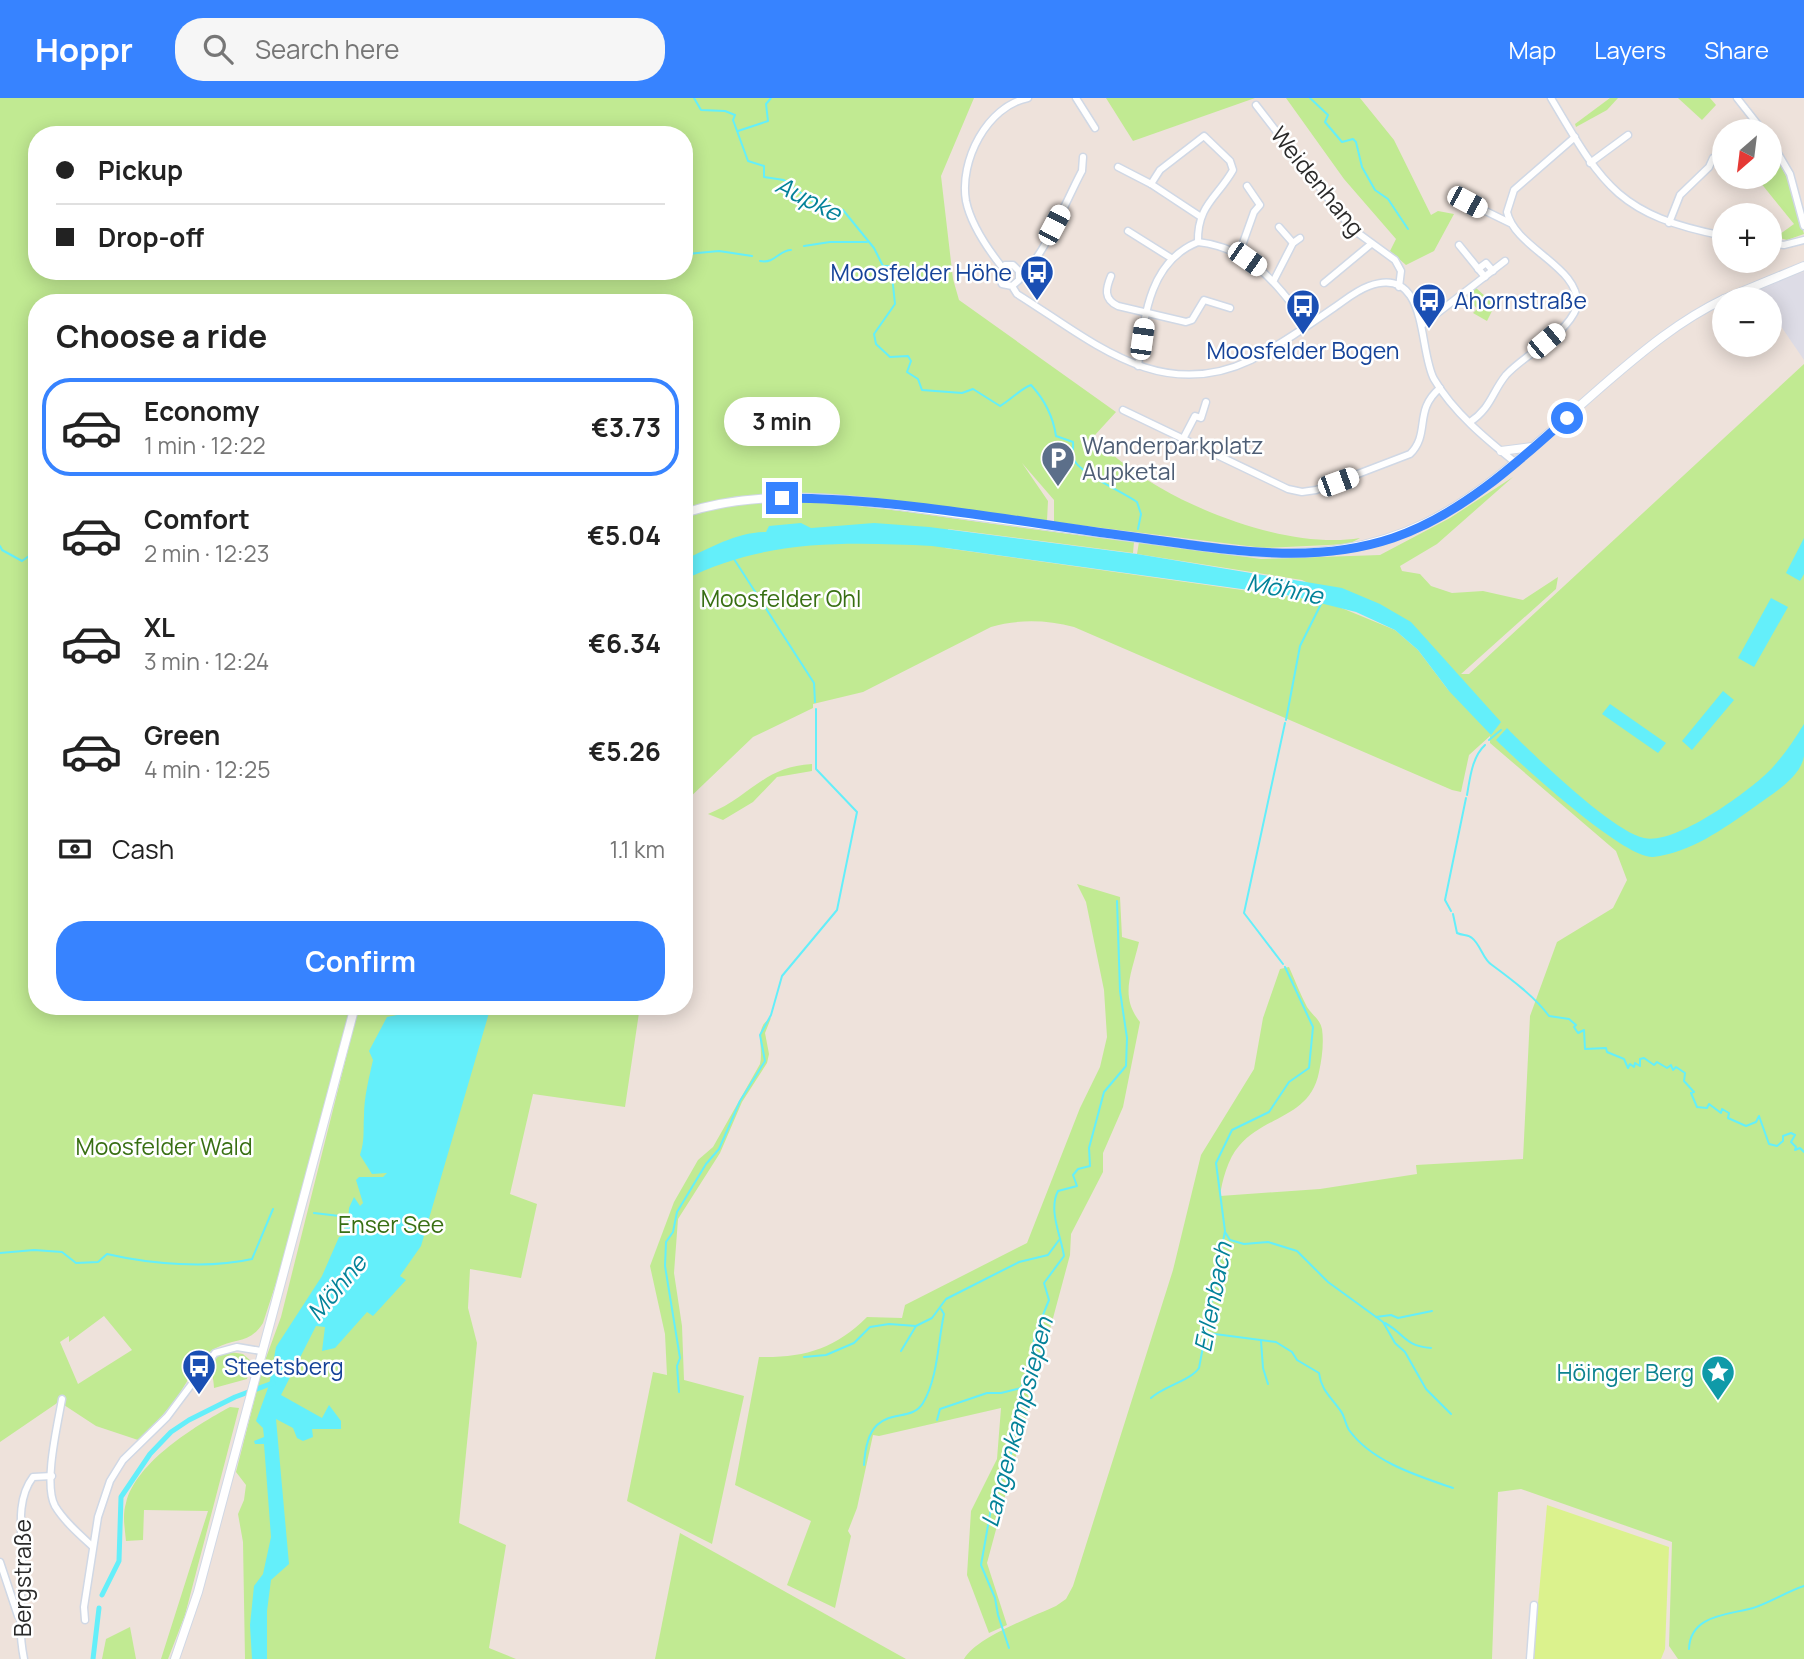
<!DOCTYPE html>
<html lang="en">
<head>
<meta charset="utf-8">
<style>
  body { margin:0; font-family:Manrope,sans-serif; background:#f6f6f6; color:#222; height:100vh; display:flex; flex-direction:column; font-size:26px; white-space:nowrap }
  * { box-sizing:border-box; margin:0 }
  p { font-size:23px; color:#767676 }
  .icon { flex:none; width:38px; height:38px; fill:none; stroke:currentColor; stroke-width:2; stroke-linecap:round; stroke-linejoin:round }
  .map { position:relative; flex:1; overflow:hidden }
  .drawer { position:absolute; left:28px; top:196px; width:665px; height:721px; display:flex; flex-direction:column; background:#fff; border-radius:28px; box-shadow:0 4px 18px #0003 }
  .drawer>* { flex:none }
  .banner { position:absolute; left:28px; top:28px; width:665px; height:154px; border-radius:28px; box-shadow:0 4px 18px #0003; display:grid; align-content:center; height:154px; padding:0 28px; background:#fff }
  .needle { width:46px; rotate:208deg }
  .tools { position:absolute; left:1712px; top:21px; display:grid; gap:14px }
  .tools a { display:grid; place-items:center; width:70px; height:70px; border-radius:50%; background:#fff; box-shadow:0 4px 18px #0003; font-size:35px }
  .end { position:absolute; width:32px; height:32px; margin:-16px; border:9px solid #3783ff; background:#fff; box-shadow:0 0 0 4px #fff }
  .from { border-radius:50% }
  .bubble { position:absolute; height:49px; border-radius:24px; background:#fff; box-shadow:0 4px 18px #0003; font-size:23px; font-weight:700; line-height:49px; text-align:center }
  .car { position:absolute; width:21px; height:42px; margin:-21px -10px; border-radius:9px; box-shadow:0 0 5px 2px #0007; background:linear-gradient(#fff 24%,#345 0 40%,#fff 0 76%,#345 0 86%,#fff 0) }
  .banner b { display:flex; align-items:center; gap:24px; height:66px; font-size:26px }
  .banner b+b { border-top:2px solid #e0e0e0 }
  .banner i { width:18px; height:18px; background:#222 }
  ul { padding:0; list-style:none }
  li { display:flex; align-items:center; gap:21px; height:98px; margin:0 14px 10px; padding:0 14px; border:4px solid transparent; border-radius:28px }
  li div { flex:1 }
  li b { display:block; font-size:26px }
  li em { font-style:normal; font-weight:700 }
  li.on { border-color:#3783ff }
  li>.icon { width:63px; height:63px; stroke-width:1.5 }
  h2 { padding:0 28px; font-size:32px; line-height:84px }
  .pay { display:flex; align-items:center; gap:18px; height:77px; padding:0 28px; font-size:26px }
  .pay p { margin-inline-start:auto }
  .primary-button { display:flex; gap:14px; margin-top:auto; padding:14px 28px }
  .primary-button a { flex:1; height:80px; border-radius:28px; background:#3783ff; color:#fff; font-size:28px; font-weight:700; line-height:80px; text-align:center }
  header { display:flex; align-items:center; gap:42px; box-sizing:border-box; height:98px; padding:0 35px; background:#3783ff; color:#fff }
  header strong { font-size:33px }
  nav { display:flex; gap:38px; margin-inline-start:auto; font-size:24px }
  .search { width:490px; height:63px; background:#f6f6f6; display:flex; align-items:center; gap:18px; box-sizing:border-box; padding:0 24px; border-radius:28px; color:#767676; font-size:26px }
  .map>svg:first-child { display:block }
  .industrial { fill:#dddce6 }
  .green { fill:#c1ea92; fill-rule:evenodd }
  .pitch { fill:#dbf28d }
  .water { fill:#64effa }
  .lines { fill:none; stroke-linecap:round; stroke-linejoin:round }
  .stream { stroke:#64effa; stroke-width:2 }
  .canal { stroke:#64effa; stroke-width:5 }
  .minor-casing { stroke:#d0d8e5; stroke-width:9 }
  .secondary-casing { stroke:#d0d8e5; stroke-width:10 }
  .minor { stroke:#fff; stroke-width:6 }
  .secondary { stroke:#fff; stroke-width:8 }
  .route { stroke:#3783ff; stroke-width:9 }
  .labels { text-anchor:middle; dominant-baseline:central; stroke-width:5; stroke-linejoin:round; paint-order:stroke }
  .street-label { font-size:23px; fill:#2a2a2a; stroke:#fff }
  .transit-label { font-size:23px; fill:#164399; stroke:#fff; text-anchor:start }
  .service-label { font-size:23px; fill:#4e5e75; stroke:#fff; text-anchor:start }
  .park-label { font-size:23px; fill:#386f13; stroke:#fff }
  .culture-label { font-size:23px; fill:#0d838f; stroke:#fff; text-anchor:end }
  .water-label { font-size:24px; font-style:italic; fill:#038299; stroke:#fff }
</style>
</head>
<body>
<header>
<strong>Hoppr</strong>
<div class="search"><svg class="icon" aria-label="search" viewBox="0 0 24 24"><circle cx="10" cy="10" r="6"/><path d="M15 15l6 6"/></svg>Search here</div>
<nav><a>Map</a><a>Layers</a><a>Share</a></nav>
</header>
<div class="map">
<svg width="1804" height="1561" viewBox="0 0 1804 1561">
  <rect width="100%" height="100%" fill="#eee2db"/>
  <path class="industrial" d="M1804,174V262L1769,211V201H1763L1756,191Z"/>
  <g class="green">
    <path d="M0,0H974L941,78L953,181L959,202L1116,314L1095,337L1098,346C1107,352 1115,359 1123,365C1180,410 1289,452 1360,440L1349,446L1264,450L1054,424V402L1022,365L1048,403L1047,423L783,399L684,415V205H37V908H355L304,1099L263,1225C250,1246 234,1240 216,1250C197,1260 188,1285 175,1302C165,1316 150,1329 138,1342L96,1328L64,1307L63,1301L0,1344ZM37,37H684V173H37ZM104,1218L132,1252L78,1286L60,1244L69,1238V1244Z"/>
    <path d="M1106,0H1255L1133,43Z"/>
    <path d="M1286,0H1360L1394,42L1431,117L1438,113L1454,116L1434,153L1406,167L1390,153L1396,141L1344,81Z"/>
    <path d="M1610,0H1618L1607,12L1576,29L1575,26Z"/>
    <path d="M1678,0H1710L1716,7L1702,22Z"/>
    <path d="M1769,44L1788,82L1804,136L1787,142L1776,139L1794,126L1756,79H1769Z"/>
    <path d="M1476,190L1495,207L1487,223L1473,215L1477,211L1467,198Z"/>
    <path d="M1804,266V1561H1678L1669,1548L1672,1444L1521,1391L1498,1394L1492,1561H964C977,1539 1032,1519 1056,1508L1066,1501L1073,1488L1173,1172L1201,1057L1254,971L1263,920L1280,871L1289,869C1295,882 1300,896 1307,909C1312,917 1320,921 1322,931C1324,945 1322,960 1319,974C1310,1020 1265,1017 1239,1048C1228,1060 1222,1083 1220,1098L1320,1091L1417,1076L1416,1067L1523,1061L1530,918L1557,844L1613,810L1627,782L1616,753L1490,645V638L1469,657L1461,694L1452,692L1074,529C1047,522 1018,521 991,529L863,594L813,606V610L753,639L684,705V417C771,393 857,407 943,419C1007,428 1070,436 1134,444L1133,455L948,431L945,450L1327,504L1395,532L1418,552L1449,593L1423,543L1302,482L1137,456L1139,444L1261,461L1380,457L1450,420L1513,379L1437,446L1400,468L1402,473L1420,476L1431,488L1452,495L1483,493L1523,502L1558,479L1556,491L1461,576H1469Z"/>
    <path d="M812,666V673L777,679L753,704L723,722L708,716C751,699 762,669 812,666Z"/>
    <path d="M1077,786L1120,799L1122,839L1139,844C1132,875 1119,898 1140,924L1123,1009L1103,1055V1074L1071,1136L1070,1157L987,1465L1007,1527L989,1535L967,1477L971,1413L997,1361L1001,1310L879,1338L873,1337L857,1410L848,1433L851,1438L835,1510L787,1487L811,1423L735,1387L759,1259C804,1260 835,1251 867,1219L902,1220L905,1207L1027,1145L1080,1010L1100,969L1107,939L1104,892L1086,804Z"/>
    <path d="M359,908H640L625,1009L533,996L510,1096L537,1106L521,1180L470,1171L468,1210L477,1245L459,1425L506,1447L489,1550L516,1561H245L243,1444L238,1416L244,1402L246,1387L236,1374L263,1268L281,1219Z"/>
    <path d="M771,920L765,935L769,956L767,965L742,1004L720,1055L678,1121L674,1175L682,1228L684,1282L744,1298L712,1446L627,1403L653,1274L667,1277L665,1236L650,1168L674,1104L698,1062L713,1049L760,966C764,950 753,929 771,920Z"/>
    <path d="M230,1254L243,1256L251,1263L247,1281L214,1290C214,1270 200,1261 230,1254Z"/>
    <path d="M230,1309L239,1310L185,1517L168,1561H161L208,1413L144,1412L143,1442L126,1443C125,1431 122,1418 126,1405C136,1364 195,1328 230,1309Z"/>
    <path d="M680,1435L906,1561H655Z"/>
    <path d="M130,1529L136,1561H102L106,1541Z"/>
  </g>
  <path class="pitch" d="M1547,1407L1669,1449L1665,1551L1661,1561H1533Z"/>
  <g class="water">
    <path d="M801,425L811,430L874,425L929,429L1137,456L1342,490L1380,506L1411,524L1501,624L1491,637L1449,593L1418,552L1395,532L1356,514L1292,498L932,448C846,444 763,441 684,482V462C710,450 737,434 766,434L769,428Z"/>
    <path d="M1804,440V476L1800,483L1786,475Z"/>
    <path d="M1771,500L1788,509L1754,569L1738,560Z"/>
    <path d="M1723,593L1734,602L1692,652L1682,643Z"/>
    <path d="M1610,606L1666,645L1658,655L1602,616Z"/>
    <path d="M1804,626C1804,636 1804,648 1804,658C1801,680 1769,698 1753,710C1723,731 1690,755 1653,759C1624,761 1519,665 1496,642L1507,630C1531,655 1613,734 1644,740C1675,747 1743,697 1765,677C1781,662 1793,644 1804,626Z"/>
    <path d="M406,908H491L421,1148L400,1178L406,1182L373,1218L367,1214L335,1250L322,1253L325,1229L316,1228L281,1297L322,1320L329,1307L341,1323V1331H312L313,1339L303,1343L297,1340L293,1330L276,1321L289,1466L271,1482L267,1513V1561H252L250,1527L254,1488L263,1476L271,1439L264,1346H255L254,1343L264,1339L263,1330L256,1323L269,1287L276,1249L322,1178L339,1139L345,1138L342,1133L348,1127L349,1110L354,1099L360,1108L363,1105L356,1082L359,1079H383L387,1075L372,1076L360,1057C365,1042 363,1032 364,1018C364,999 369,980 373,962L369,953L387,919L397,917Z"/>
  </g>
  <g class="lines">
    <g class="stream">
      <path d="M694,0L701,12L725,13L735,17L733,22L748,63L764,68V79L784,82L810,102L843,112L874,150L883,168H891L895,206L874,236L876,246L890,259L908,258L911,263L907,274L918,281L922,292L962,295L973,291L1000,308C1011,302 1020,291 1031,287C1045,302 1053,318 1056,338L1073,344C1074,352 1070,358 1076,365C1086,378 1123,394 1137,404L1141,416L1138,431"/>
      <path d="M1310,0L1328,17L1325,24L1342,44L1353,41L1356,44L1362,69L1375,92L1388,101L1408,131"/>
      <path d="M738,33L768,23L766,6L771,0"/>
      <path d="M804,148L830,144H867"/>
      <path d="M687,156L719,153L752,158"/>
      <path d="M760,163C775,166 779,152 791,152"/>
      <path d="M0,448L2,452L22,463L29,458L34,460L37,468"/>
      <path d="M734,461L814,585L815,604"/>
      <path d="M1286,622L1300,548L1322,504"/>
      <path d="M1489,642L1501,632"/>
      <path d="M1467,697C1470,680 1472,659 1485,647"/>
      <path d="M1451,813L1445,802L1466,700"/>
      <path d="M1453,816L1457,835C1463,838 1468,836 1472,840C1481,847 1483,862 1492,867C1511,881 1535,899 1549,918L1569,921L1576,927L1574,929L1578,935L1584,932L1585,951L1606,950L1607,954L1624,961L1628,970L1630,966L1634,969L1635,965L1640,968V961L1644,960L1654,967L1657,964L1667,970L1671,967L1673,972L1676,969L1685,975L1684,983L1694,994L1691,995L1697,1009L1707,1010L1709,1006L1721,1015L1722,1011L1729,1015L1728,1020L1746,1028L1756,1024L1759,1018L1769,1046L1777,1048L1783,1043V1038L1791,1035L1795,1037L1791,1044L1796,1049L1795,1052L1800,1050L1804,1054"/>
      <path d="M1283,866L1244,815L1285,625"/>
      <path d="M314,1115L348,1119"/>
      <path d="M1225,1134L1230,1142L1244,1146L1268,1144L1297,1153L1328,1184L1383,1224L1395,1245L1405,1254L1426,1291L1451,1316"/>
      <path d="M0,1155L34,1152L62,1154L76,1165L98,1164L107,1156C150,1166 209,1171 252,1161L273,1111"/>
      <path d="M1376,1219L1391,1217L1398,1220L1432,1213"/>
      <path d="M1385,1225C1405,1236 1404,1248 1431,1250"/>
      <path d="M1207,1235L1276,1244L1292,1254L1297,1262L1319,1275C1321,1292 1331,1299 1340,1312C1345,1318 1345,1326 1349,1332C1372,1364 1418,1378 1453,1390"/>
      <path d="M1261,1243L1263,1270L1268,1286"/>
      <path d="M901,1253L916,1228L932,1220L946,1201L1019,1164L1048,1157L1059,1142"/>
      <path d="M804,1259L826,1257L854,1245L870,1229L889,1226L916,1228"/>
      <path d="M679,1294L677,1268L680,1260L665,1168L666,1144L673,1134L677,1114L706,1066L719,1051L740,1003L765,963L760,937L771,917L782,878L837,812L857,714L816,671V611"/>
      <path d="M1151,1300C1164,1288 1190,1283 1199,1270L1225,1133L1216,1065L1232,1032L1269,1014L1289,984L1309,970L1313,929L1285,869"/>
      <path d="M937,1322L940,1311L987,1295H1001L1021,1290"/>
      <path d="M864,1367C868,1299 908,1330 923,1305C938,1280 938,1243 944,1216L941,1211"/>
      <path d="M1009,1550L998,1517L995,1500L981,1467L992,1405L1011,1356L1021,1290L1033,1263L1034,1239L1049,1202L1044,1185L1064,1158C1061,1138 1048,1112 1058,1093L1077,1088L1073,1077L1078,1071L1090,1068L1089,1050L1104,994L1126,968L1127,940L1120,893L1117,803"/>
      <path d="M1689,1551C1690,1517 1727,1517 1753,1510C1769,1505 1786,1494 1804,1488"/>
    </g>
    <g class="canal">
      <path d="M102,1497L119,1463L121,1399L150,1356L171,1334L189,1322L235,1299L273,1285"/>
      <path d="M93,1561L99,1510"/>
    </g>
    <g class="minor-casing">
      <g id="minor">
        <path d="M1076,0L1095,30"/>
        <path d="M1551,0C1603,88 1618,117 1724,138"/>
        <path d="M1737,0L1763,33"/>
        <path d="M1256,7L1351,130L1395,162L1401,173L1399,189"/>
        <path d="M1769,40L1790,76L1804,128"/>
        <path d="M1590,65L1628,37"/>
        <path d="M1118,69L1151,86"/>
        <path d="M1467,104L1510,125"/>
        <path d="M1669,125L1680,97L1709,69L1713,60"/>
        <path d="M1279,129L1293,145"/>
        <path d="M1128,133L1171,160"/>
        <path d="M1198,144C1197,107 1218,99 1233,72L1230,63L1204,38L1160,72L1151,86L1201,119"/>
        <path d="M1769,145L1784,147L1804,142"/>
        <path d="M1459,147L1485,179"/>
        <path d="M1239,156L1254,114L1260,107L1247,88"/>
        <path d="M1002,169C987,150 971,127 966,103C959,63 987,8 1028,0"/>
        <path d="M1478,171L1486,165L1493,173"/>
        <path d="M1020,176C1040,169 1070,94 1082,73L1083,59"/>
        <path d="M1111,178C1106,190 1103,201 1118,208L1186,224L1192,222L1204,202L1230,210"/>
        <path d="M1274,182L1293,145L1300,140"/>
        <path d="M1324,185L1371,146"/>
        <path d="M1012,188L1019,182V173L1013,167H1005L998,176L1002,186L1012,188L1017,196C1091,242 1159,306 1251,262C1280,247 1306,229 1332,211C1344,203 1355,193 1369,188C1429,166 1418,252 1434,281C1453,314 1487,342 1516,365"/>
        <path d="M1422,227L1505,163"/>
        <path d="M1138,268C1144,221 1148,164 1198,144C1252,150 1278,188 1308,227"/>
        <path d="M1123,312L1288,391L1302,394L1316,392L1410,356C1431,335 1413,313 1440,290"/>
        <path d="M1470,324C1491,310 1492,294 1506,277C1527,254 1565,239 1577,209C1582,169 1515,151 1507,114L1514,92L1575,39"/>
        <path d="M1183,341L1195,318L1201,320L1206,304"/>
        <path d="M62,1301C58,1325 43,1386 55,1408C64,1423 79,1436 92,1448"/>
        <path d="M0,1464L18,1518"/>
        <path d="M85,1522L84,1509L98,1419L110,1383L123,1362L167,1319L215,1255L237,1249L261,1253"/>
        <path d="M24,1561C18,1531 21,1505 22,1475C24,1444 13,1405 33,1379L52,1378"/>
        <path d="M1530,1561L1534,1507"/>
      </g>
    </g>
    <g class="secondary-casing">
      <g id="secondary">
        <path d="M1724,201L1804,168"/>
        <path d="M1501,353L1532,349"/>
        <path d="M684,415C778,385 879,406 974,418C1062,430 1149,442 1237,453C1420,469 1480,394 1607,284C1643,253 1680,222 1724,201"/>
        <path d="M175,1561L198,1494L355,908"/>
      </g>
    </g>
    <use href="#minor" class="minor"/>
    <use href="#secondary" class="secondary"/>
  </g>
  <g class="lines">
    <path class="route" d="M782,400C900,400 1023,425 1141,440C1225,451 1310,468 1393,440C1460,417 1515,367 1567,320"/>
  </g>
  <defs>
    <g id="bus-pin" transform="scale(1.75)"><path d="M0 17L-7.5 6A9.5 9.5 0 1 1 7.5 6Z" fill="#1a4fb4" stroke="#fff"/><path d="M-5-6H5V4H4V6H2V4H-2V6H-4V4H-5ZM-3.5-4V0h7V-4ZM-3.5 1.2v1.5H-2V1.2ZM2 1.2v1.5H3.5V1.2Z" fill="#fff"/></g>
    <g id="parking-pin" transform="scale(1.75)"><path d="M0 17L-7.5 6A9.5 9.5 0 1 1 7.5 6Z" fill="#5c6f8a" stroke="#fff"/><path d="M-3.5-5.5H1a3.5 3.5 0 0 1 0 7H-1V5.5H-3.5ZM-1-3.4V-.6H.8a1.4 1.4 0 0 0 0-2.8Z" fill="#fff"/></g>
    <g id="sight-pin" transform="scale(1.75)"><path d="M0 17L-7.5 6A9.5 9.5 0 1 1 7.5 6Z" fill="#0f9aa8" stroke="#fff"/><path d="M0-6L1.8-2.2L6-1.7L2.9 1.2L3.7 5.4L0 3.3L-3.7 5.4L-2.9 1.2L-6-1.7L-1.8-2.2Z" fill="#fff"/></g>
  </defs>
  <g fill-rule="evenodd">
    <use href="#bus-pin" x="1037" y="174"/>
    <use href="#bus-pin" x="1429" y="202"/>
    <use href="#bus-pin" x="1303" y="208"/>
    <use href="#parking-pin" x="1058" y="360"/>
    <use href="#bus-pin" x="199" y="1268"/>
    <use href="#sight-pin" x="1718" y="1274"/>
  </g>
  <g class="labels">
    <g class="street-label">
      <text transform="translate(1318 83) rotate(51)">Weidenhang</text>
      <text transform="translate(22 1480) rotate(-90)">Bergstraße</text>
    </g>
    <g class="transit-label">
      <text x="1012" y="174" text-anchor="end">Moosfelder Höhe</text>
      <text x="1454" y="202">Ahornstraße</text>
      <text x="1303" y="252" text-anchor="middle">Moosfelder Bogen</text>
      <text x="224" y="1268">Steetsberg</text>
    </g>
    <g class="service-label">
      <text x="1082" y="347">Wanderparkplatz<tspan x="1082" dy="26">Aupketal</tspan></text>
    </g>
    <g class="park-label">
      <text x="781" y="500">Moosfelder Ohl</text>
      <text x="164" y="1048">Moosfelder Wald</text>
      <text x="391" y="1126">Enser See</text>
    </g>
    <g class="culture-label">
      <text x="1694" y="1274">Höinger Berg</text>
    </g>
    <g class="water-label">
      <text transform="translate(809 100) rotate(27)">Aupke</text>
      <text transform="translate(1285 490) rotate(11)">Möhne</text>
      <text transform="translate(336 1189) rotate(-50)">Möhne</text>
      <text transform="translate(1212 1199) rotate(-79)">Erlenbach</text>
      <text transform="translate(1016 1324) rotate(-75)">Langenkampsiepen</text>
    </g>
  </g>
</svg>
<div class="tools">
<a><svg class="needle" viewBox="-14 -14 28 28"><path d="M0-13l5 13h-10z" fill="#e53935"/><path d="M0 13l5-13h-10z" fill="#767676"/></svg></a>
<a>+</a>
<a>−</a>
</div>
<i class="end from" style="left:1567px;top:320px"></i>
<i class="end" style="left:782px;top:400px"></i>
<div class="bubble" style="left:724px;top:299px;width:116px">3 min</div>
<i class="car" style="left:1467px;top:104px;rotate:118deg"></i>
<i class="car" style="left:1054px;top:127px;rotate:28deg"></i>
<i class="car" style="left:1247px;top:161px;rotate:125deg"></i>
<i class="car" style="left:1142px;top:241px;rotate:8deg"></i>
<i class="car" style="left:1546px;top:243px;rotate:50deg"></i>
<i class="car" style="left:1338px;top:384px;rotate:70deg"></i>
<div class="banner">
<b><i class="from"></i>Pickup</b>
<b><i></i>Drop-off</b>
</div>
<section class="drawer">
<h2>Choose a ride</h2>
<ul>
<li class="on"><svg class="icon" aria-label="car" viewBox="0 0 24 24"><path d="M5 17H2v-5l4-1 3-4h7l3 4 3 1v5h-3M9 17h6M6 11h13"/><circle cx="7" cy="17" r="2"/><circle cx="17" cy="17" r="2"/></svg><div><b>Economy</b><p>1 min · 12:22</p></div><em>€3.73</em></li>
<li><svg class="icon" aria-label="car" viewBox="0 0 24 24"><path d="M5 17H2v-5l4-1 3-4h7l3 4 3 1v5h-3M9 17h6M6 11h13"/><circle cx="7" cy="17" r="2"/><circle cx="17" cy="17" r="2"/></svg><div><b>Comfort</b><p>2 min · 12:23</p></div><em>€5.04</em></li>
<li><svg class="icon" aria-label="car" viewBox="0 0 24 24"><path d="M5 17H2v-5l4-1 3-4h7l3 4 3 1v5h-3M9 17h6M6 11h13"/><circle cx="7" cy="17" r="2"/><circle cx="17" cy="17" r="2"/></svg><div><b>XL</b><p>3 min · 12:24</p></div><em>€6.34</em></li>
<li><svg class="icon" aria-label="car" viewBox="0 0 24 24"><path d="M5 17H2v-5l4-1 3-4h7l3 4 3 1v5h-3M9 17h6M6 11h13"/><circle cx="7" cy="17" r="2"/><circle cx="17" cy="17" r="2"/></svg><div><b>Green</b><p>4 min · 12:25</p></div><em>€5.26</em></li>
</ul>
<div class="pay"><svg class="icon" aria-label="cash" viewBox="0 0 24 24"><path d="M3 7h18v10H3z"/><circle cx="12" cy="12" r="2"/></svg>Cash<p>1.1 km</p></div>
<div class="primary-button"><a>Confirm</a></div>
</section>
</div>
</body>
</html>
